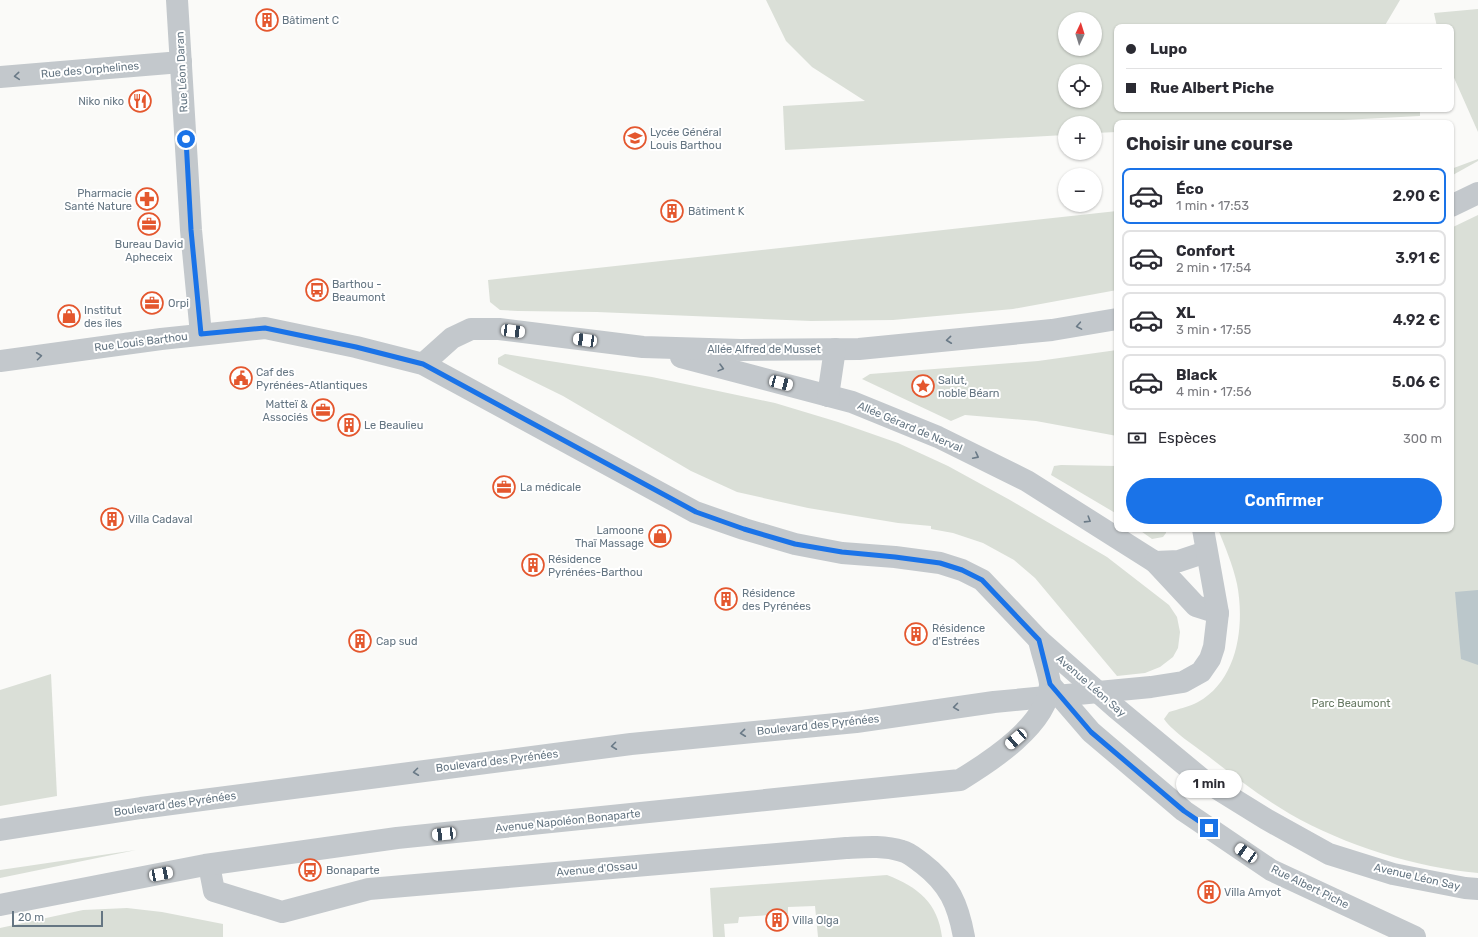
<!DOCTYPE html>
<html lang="fr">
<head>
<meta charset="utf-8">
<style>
  body { margin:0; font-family:Rubik,sans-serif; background:#f2f2f3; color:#2b2b33; height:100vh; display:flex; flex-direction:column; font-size:15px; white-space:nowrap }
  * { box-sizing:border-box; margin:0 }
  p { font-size:13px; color:#7c7c81 }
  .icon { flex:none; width:22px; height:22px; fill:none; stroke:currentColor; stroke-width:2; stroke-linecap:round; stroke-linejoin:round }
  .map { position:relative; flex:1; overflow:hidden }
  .panel { position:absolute; left:1114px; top:120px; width:340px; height:412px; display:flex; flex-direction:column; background:#fff; border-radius:8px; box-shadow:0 1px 3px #0004 }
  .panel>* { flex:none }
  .guide { position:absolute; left:1114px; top:24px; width:340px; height:88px; border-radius:8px; box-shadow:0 1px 3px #0004; display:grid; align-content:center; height:88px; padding:0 12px; background:#fff }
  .needle { width:26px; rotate:4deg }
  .tools { position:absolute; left:1058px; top:12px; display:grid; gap:8px }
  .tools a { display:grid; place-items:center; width:44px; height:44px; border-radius:50%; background:#fff; box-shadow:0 1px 3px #0004; font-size:20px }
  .scale { position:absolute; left:12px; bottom:10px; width:91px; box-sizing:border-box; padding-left:4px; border:2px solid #657683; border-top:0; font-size:11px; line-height:14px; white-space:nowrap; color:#657683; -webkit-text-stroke:3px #fff; paint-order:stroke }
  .end { position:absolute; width:18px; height:18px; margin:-9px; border:5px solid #1a73e8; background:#fff; box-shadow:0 0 0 2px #fff }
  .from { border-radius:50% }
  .bubble { position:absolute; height:28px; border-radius:14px; background:#fff; box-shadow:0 1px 3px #0004; font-size:13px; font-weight:600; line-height:28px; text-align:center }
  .car { position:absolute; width:12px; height:24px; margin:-12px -6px; border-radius:5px; box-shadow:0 0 3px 1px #0007; background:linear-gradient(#fff 24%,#345 0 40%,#fff 0 76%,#345 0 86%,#fff 0) }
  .guide b { display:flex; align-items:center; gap:14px; height:38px; font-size:15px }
  .guide b+b { border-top:1px solid #e1e1e2 }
  .guide i { width:10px; height:10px; background:#2b2b33 }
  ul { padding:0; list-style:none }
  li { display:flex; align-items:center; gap:12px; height:56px; margin:0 8px 6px; padding:0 4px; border:2px solid #e1e1e2; border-radius:8px }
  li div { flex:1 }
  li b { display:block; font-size:15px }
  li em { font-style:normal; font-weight:600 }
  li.on { border-color:#1a73e8 }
  li>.icon { width:36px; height:36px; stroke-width:1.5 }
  h2 { padding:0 12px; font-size:18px; line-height:48px }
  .pay { display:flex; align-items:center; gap:10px; height:44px; padding:0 12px; font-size:15px }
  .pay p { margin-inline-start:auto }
  .cta { display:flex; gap:8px; margin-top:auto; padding:8px 12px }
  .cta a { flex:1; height:46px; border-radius:24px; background:#1a73e8; color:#fff; font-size:16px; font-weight:600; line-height:46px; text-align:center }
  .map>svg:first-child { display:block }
  .green { fill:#dadfd7; fill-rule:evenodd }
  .water { fill:#bbc7cb }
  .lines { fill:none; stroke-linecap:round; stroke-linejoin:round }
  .street { stroke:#c3c8cc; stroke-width:22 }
  .oneway { stroke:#6a7a87 }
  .route { stroke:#1a73e8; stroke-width:5 }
  .labels { text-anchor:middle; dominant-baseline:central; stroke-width:4; stroke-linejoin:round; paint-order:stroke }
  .poi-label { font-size:11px; fill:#657683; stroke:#fff; text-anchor:start }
  .street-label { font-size:11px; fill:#657683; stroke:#fff }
  .park-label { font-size:11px; fill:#687a64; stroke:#fff }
</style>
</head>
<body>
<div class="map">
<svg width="1478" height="937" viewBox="0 0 1478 937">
  <rect width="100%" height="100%" fill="#fafaf8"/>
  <g class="green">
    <path d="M766,0H1400L1384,27H1117V109H1420V116L1285,123H1117V132L1095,133V123H1065V135L785,150L783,106L865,101L812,67L786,41ZM1065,19H1095V49H1065ZM1065,71H1095V101H1065Z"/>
    <path d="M1478,9V132L1451,71V27H1437L1434,13Z"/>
    <path d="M1478,159V161L1451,176V169Z"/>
    <path d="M1117,211V290L1013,309L893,320L811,321L597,312L518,311L500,310L490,302L488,280Z"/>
    <path d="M1478,215V873C1417,868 1344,845 1290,814C1261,797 1235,777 1208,756C1195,746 1173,732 1164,719L1169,712C1178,709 1189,707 1198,702C1238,680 1245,625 1237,584C1233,565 1225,547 1218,529H1451V228Z"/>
    <path d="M1117,350V436L1036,421L965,415L951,421L862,379L870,374L1038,361Z"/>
    <path d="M505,354L652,377L775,403L838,422L898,443L948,466L1010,500L1107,557L1169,605L1177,617L1180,632L1178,648L1173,657L1160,667L1145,673L1117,676L1035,578L1014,560L983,543L953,533L931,529V526L898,523L808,508L737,492L691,471L563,396L498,364V358Z"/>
    <path d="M1061,465L1117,466V514L1051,475L1054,466Z"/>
    <path d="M1138,529H1166V533L1163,537L1152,539Z"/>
    <path d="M51,674L57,796L0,806V690Z"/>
    <path d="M136,850L0,878V870Z"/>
    <path d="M887,875C918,887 938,903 942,937H818L815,906L788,907V914L739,917L738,923L724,924L725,937H713L710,888Z"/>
    <path d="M127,908L162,912L223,924V937H0V928L83,910Z"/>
  </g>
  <path class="water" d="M1478,590V665L1461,659L1455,592Z"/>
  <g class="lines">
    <g class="street">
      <path d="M177,0L191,230L201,334"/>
      <path d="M0,77L181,62"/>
      <path d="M1451,206L1478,193"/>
      <path d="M681,357L852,402L938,437L1027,481L1155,562L1179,561L1206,552"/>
      <path d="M0,361L161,339L265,328L356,347L423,364L695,512L744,529L795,544L842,553L895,557L940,563L962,570L982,580L1039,640L1116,708L1203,780L1266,819L1329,854L1393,874L1465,888L1478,889"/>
      <path d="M423,364L452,338L471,329H499L643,347L741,350L859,349L1052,330L1117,319"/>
      <path d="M828,396L835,349"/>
      <path d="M1155,562L1196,606L1218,613"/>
      <path d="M1053,688L1091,732L1184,811L1271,870L1415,937"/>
      <path d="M0,830L141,808L631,744L856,722L994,702L1151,687L1183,682L1201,672L1210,659L1214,647L1218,613L1203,529"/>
      <path d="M209,865L214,891L282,912L369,889L846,848C864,847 884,845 902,851C910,853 916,859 923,864C949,884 958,904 964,937"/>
      <path d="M0,905L205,865L397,838L960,780C991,761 1047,725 1050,685C1050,676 1041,651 1039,640"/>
    </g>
  </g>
  <defs><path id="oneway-chevron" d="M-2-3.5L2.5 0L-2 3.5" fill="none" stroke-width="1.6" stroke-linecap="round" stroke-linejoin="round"/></defs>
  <g class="oneway">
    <use href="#oneway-chevron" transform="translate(17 76) rotate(175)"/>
    <use href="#oneway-chevron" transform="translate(1079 326) rotate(170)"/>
    <use href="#oneway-chevron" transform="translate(949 340) rotate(174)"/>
    <use href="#oneway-chevron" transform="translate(39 356) rotate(-7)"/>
    <use href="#oneway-chevron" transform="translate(721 368) rotate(15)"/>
    <use href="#oneway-chevron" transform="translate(976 456) rotate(27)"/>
    <use href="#oneway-chevron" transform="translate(1088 520) rotate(32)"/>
    <use href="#oneway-chevron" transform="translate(956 707) rotate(172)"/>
    <use href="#oneway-chevron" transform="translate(743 733) rotate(174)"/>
    <use href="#oneway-chevron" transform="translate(614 746) rotate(173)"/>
    <use href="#oneway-chevron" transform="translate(416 772) rotate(173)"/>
  </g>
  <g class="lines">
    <path class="route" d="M186,139L191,230L201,334L265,328L356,347L423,364L696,512L744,529L795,544L842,552L895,557L940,563L962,570L982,580L1039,640L1050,684L1091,732L1184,811L1209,828"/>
  </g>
  <defs>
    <g id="building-ring" transform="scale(1.15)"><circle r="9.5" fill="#fff" stroke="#e4572e" stroke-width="1.5"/><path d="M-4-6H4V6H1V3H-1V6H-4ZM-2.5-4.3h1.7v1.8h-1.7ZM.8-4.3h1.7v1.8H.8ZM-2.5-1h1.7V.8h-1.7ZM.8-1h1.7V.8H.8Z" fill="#e4572e"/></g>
    <g id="restaurant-ring" transform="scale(1.15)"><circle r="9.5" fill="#fff" stroke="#e4572e" stroke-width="1.5"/><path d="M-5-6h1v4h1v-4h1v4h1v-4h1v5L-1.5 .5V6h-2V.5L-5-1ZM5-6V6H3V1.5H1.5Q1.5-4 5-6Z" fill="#e4572e"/></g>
    <g id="school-ring" transform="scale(1.15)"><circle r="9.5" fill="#fff" stroke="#e4572e" stroke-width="1.5"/><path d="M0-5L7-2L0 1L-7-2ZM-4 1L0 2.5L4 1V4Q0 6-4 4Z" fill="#e4572e"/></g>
    <g id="pharmacy-ring" transform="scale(1.15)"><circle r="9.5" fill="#fff" stroke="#e4572e" stroke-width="1.5"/><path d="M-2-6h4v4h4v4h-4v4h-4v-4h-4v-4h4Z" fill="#e4572e"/></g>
    <g id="office-ring" transform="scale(1.15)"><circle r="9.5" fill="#fff" stroke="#e4572e" stroke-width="1.5"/><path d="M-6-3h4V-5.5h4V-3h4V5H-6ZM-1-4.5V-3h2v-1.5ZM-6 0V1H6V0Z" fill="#e4572e"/></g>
    <g id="bus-ring" transform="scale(1.15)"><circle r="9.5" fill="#fff" stroke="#e4572e" stroke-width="1.5"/><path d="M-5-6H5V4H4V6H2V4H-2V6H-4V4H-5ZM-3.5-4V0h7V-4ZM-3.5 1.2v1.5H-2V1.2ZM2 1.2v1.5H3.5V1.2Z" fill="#e4572e"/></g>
    <g id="shop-ring" transform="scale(1.15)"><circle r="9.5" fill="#fff" stroke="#e4572e" stroke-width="1.5"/><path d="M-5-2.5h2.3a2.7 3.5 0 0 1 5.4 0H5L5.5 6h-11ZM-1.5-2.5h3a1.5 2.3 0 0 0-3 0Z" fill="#e4572e"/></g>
    <g id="civic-ring" transform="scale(1.15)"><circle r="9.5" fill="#fff" stroke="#e4572e" stroke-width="1.5"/><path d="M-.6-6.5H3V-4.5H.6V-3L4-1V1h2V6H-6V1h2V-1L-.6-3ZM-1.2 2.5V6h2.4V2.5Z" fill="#e4572e"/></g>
    <g id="sight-ring" transform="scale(1.15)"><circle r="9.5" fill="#fff" stroke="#e4572e" stroke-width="1.5"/><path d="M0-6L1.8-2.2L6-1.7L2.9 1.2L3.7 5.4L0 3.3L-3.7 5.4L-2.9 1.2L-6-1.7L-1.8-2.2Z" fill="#e4572e"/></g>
  </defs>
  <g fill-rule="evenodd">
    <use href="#building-ring" x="267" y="20"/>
    <use href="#restaurant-ring" x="140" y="101"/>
    <use href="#school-ring" x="635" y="138"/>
    <use href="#pharmacy-ring" x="147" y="199"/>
    <use href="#building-ring" x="672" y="211"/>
    <use href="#office-ring" x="149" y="224"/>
    <use href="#bus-ring" x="317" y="290"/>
    <use href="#office-ring" x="152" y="303"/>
    <use href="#shop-ring" x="69" y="316"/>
    <use href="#civic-ring" x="241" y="378"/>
    <use href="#sight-ring" x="923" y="386"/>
    <use href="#office-ring" x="323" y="410"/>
    <use href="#building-ring" x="349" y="425"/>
    <use href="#office-ring" x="504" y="487"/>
    <use href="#building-ring" x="112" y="519"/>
    <use href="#shop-ring" x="660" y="536"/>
    <use href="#building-ring" x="533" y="565"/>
    <use href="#building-ring" x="726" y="599"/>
    <use href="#building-ring" x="916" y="634"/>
    <use href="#building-ring" x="360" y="641"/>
    <use href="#bus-ring" x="310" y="870"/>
    <use href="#building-ring" x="1209" y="892"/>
    <use href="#building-ring" x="777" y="920"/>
  </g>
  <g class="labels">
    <g class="poi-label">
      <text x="282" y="20">Bâtiment C</text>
      <text x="124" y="101" text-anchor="end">Niko niko</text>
      <text x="650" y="132">Lycée Général<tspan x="650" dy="13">Louis Barthou</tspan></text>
      <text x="132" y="193" text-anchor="end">Pharmacie<tspan x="132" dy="13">Santé Nature</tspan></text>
      <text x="688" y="211">Bâtiment K</text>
      <text x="149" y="244" text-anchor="middle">Bureau David<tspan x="149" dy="13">Apheceix</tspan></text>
      <text x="332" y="284">Barthou -<tspan x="332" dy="13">Beaumont</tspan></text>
      <text x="168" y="303">Orpi</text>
      <text x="84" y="310">Institut<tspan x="84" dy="13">des îles</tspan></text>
      <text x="256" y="372">Caf des<tspan x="256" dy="13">Pyrénées-Atlantiques</tspan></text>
      <text x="938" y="380">Salut,<tspan x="938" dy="13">noble Béarn</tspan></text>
      <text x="308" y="404" text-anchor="end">Matteï &amp;<tspan x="308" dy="13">Associés</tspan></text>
      <text x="364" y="425">Le Beaulieu</text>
      <text x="520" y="487">La médicale</text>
      <text x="128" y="519">Villa Cadaval</text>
      <text x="644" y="530" text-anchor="end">Lamoone<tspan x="644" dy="13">Thaï Massage</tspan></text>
      <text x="548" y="559">Résidence<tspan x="548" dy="13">Pyrénées-Barthou</tspan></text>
      <text x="742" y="593">Résidence<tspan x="742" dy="13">des Pyrénées</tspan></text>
      <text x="932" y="628">Résidence<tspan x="932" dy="13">d'Estrées</tspan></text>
      <text x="376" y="641">Cap sud</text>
      <text x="326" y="870">Bonaparte</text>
      <text x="1224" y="892">Villa Amyot</text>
      <text x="792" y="920">Villa Olga</text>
    </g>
    <g class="street-label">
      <text transform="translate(90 70) rotate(-5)">Rue des Orphelines</text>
      <text transform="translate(182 72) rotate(-93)">Rue Léon Daran</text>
      <text transform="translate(141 342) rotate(-7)">Rue Louis Barthou</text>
      <text x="764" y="349">Allée Alfred de Musset</text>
      <text transform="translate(910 427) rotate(23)">Allée Gérard de Nerval</text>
      <text transform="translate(1091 686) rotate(41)">Avenue Léon Say</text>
      <text transform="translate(818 725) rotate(-6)">Boulevard des Pyrénées</text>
      <text transform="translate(497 761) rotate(-7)">Boulevard des Pyrénées</text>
      <text transform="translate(175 804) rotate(-8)">Boulevard des Pyrénées</text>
      <text transform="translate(568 821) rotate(-6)">Avenue Napoléon Bonaparte</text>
      <text transform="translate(597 869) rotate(-5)">Avenue d'Ossau</text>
      <text transform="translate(1417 877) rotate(13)">Avenue Léon Say</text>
      <text transform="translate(1310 887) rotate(26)">Rue Albert Piche</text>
    </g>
    <g class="park-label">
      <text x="1351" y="703">Parc Beaumont</text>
    </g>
  </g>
</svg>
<div class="tools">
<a><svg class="needle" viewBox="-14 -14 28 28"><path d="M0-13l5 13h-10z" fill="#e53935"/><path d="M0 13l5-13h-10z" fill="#7c7c81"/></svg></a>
<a><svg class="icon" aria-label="locate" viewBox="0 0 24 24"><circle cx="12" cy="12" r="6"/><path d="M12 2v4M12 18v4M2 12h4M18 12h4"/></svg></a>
<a>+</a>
<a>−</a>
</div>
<div class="scale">20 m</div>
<i class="end from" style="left:186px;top:139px"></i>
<i class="end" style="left:1209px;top:828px"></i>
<div class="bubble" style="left:1176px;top:770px;width:66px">1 min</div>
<i class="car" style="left:513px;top:331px;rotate:97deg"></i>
<i class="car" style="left:585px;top:340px;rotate:278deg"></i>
<i class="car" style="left:781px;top:383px;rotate:105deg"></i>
<i class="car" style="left:1016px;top:739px;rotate:229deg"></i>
<i class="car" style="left:444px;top:834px;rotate:264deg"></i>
<i class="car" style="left:1246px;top:853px;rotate:304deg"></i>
<i class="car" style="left:161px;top:874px;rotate:79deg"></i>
<div class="guide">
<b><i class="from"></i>Lupo</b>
<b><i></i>Rue Albert Piche</b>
</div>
<section class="panel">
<h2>Choisir une course</h2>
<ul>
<li class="on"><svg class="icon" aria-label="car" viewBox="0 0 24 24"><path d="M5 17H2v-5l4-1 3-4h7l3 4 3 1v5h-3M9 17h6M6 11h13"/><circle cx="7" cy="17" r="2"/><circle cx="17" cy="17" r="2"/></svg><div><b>Éco</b><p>1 min · 17:53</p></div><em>2.90 €</em></li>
<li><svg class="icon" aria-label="car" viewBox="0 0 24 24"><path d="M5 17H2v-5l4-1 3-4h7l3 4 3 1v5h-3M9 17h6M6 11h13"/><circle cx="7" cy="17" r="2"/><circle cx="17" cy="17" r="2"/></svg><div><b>Confort</b><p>2 min · 17:54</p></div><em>3.91 €</em></li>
<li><svg class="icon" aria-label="car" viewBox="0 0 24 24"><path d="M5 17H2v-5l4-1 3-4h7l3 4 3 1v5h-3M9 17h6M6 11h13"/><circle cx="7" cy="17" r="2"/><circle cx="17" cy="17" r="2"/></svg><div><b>XL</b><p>3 min · 17:55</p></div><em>4.92 €</em></li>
<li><svg class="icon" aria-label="car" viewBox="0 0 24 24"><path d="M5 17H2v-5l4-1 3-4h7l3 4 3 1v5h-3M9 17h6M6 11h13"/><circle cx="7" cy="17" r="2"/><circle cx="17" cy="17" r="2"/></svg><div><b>Black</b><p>4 min · 17:56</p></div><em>5.06 €</em></li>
</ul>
<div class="pay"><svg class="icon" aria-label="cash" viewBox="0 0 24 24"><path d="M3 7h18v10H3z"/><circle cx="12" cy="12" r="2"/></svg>Espèces<p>300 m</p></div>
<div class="cta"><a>Confirmer</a></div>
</section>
</div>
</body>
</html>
